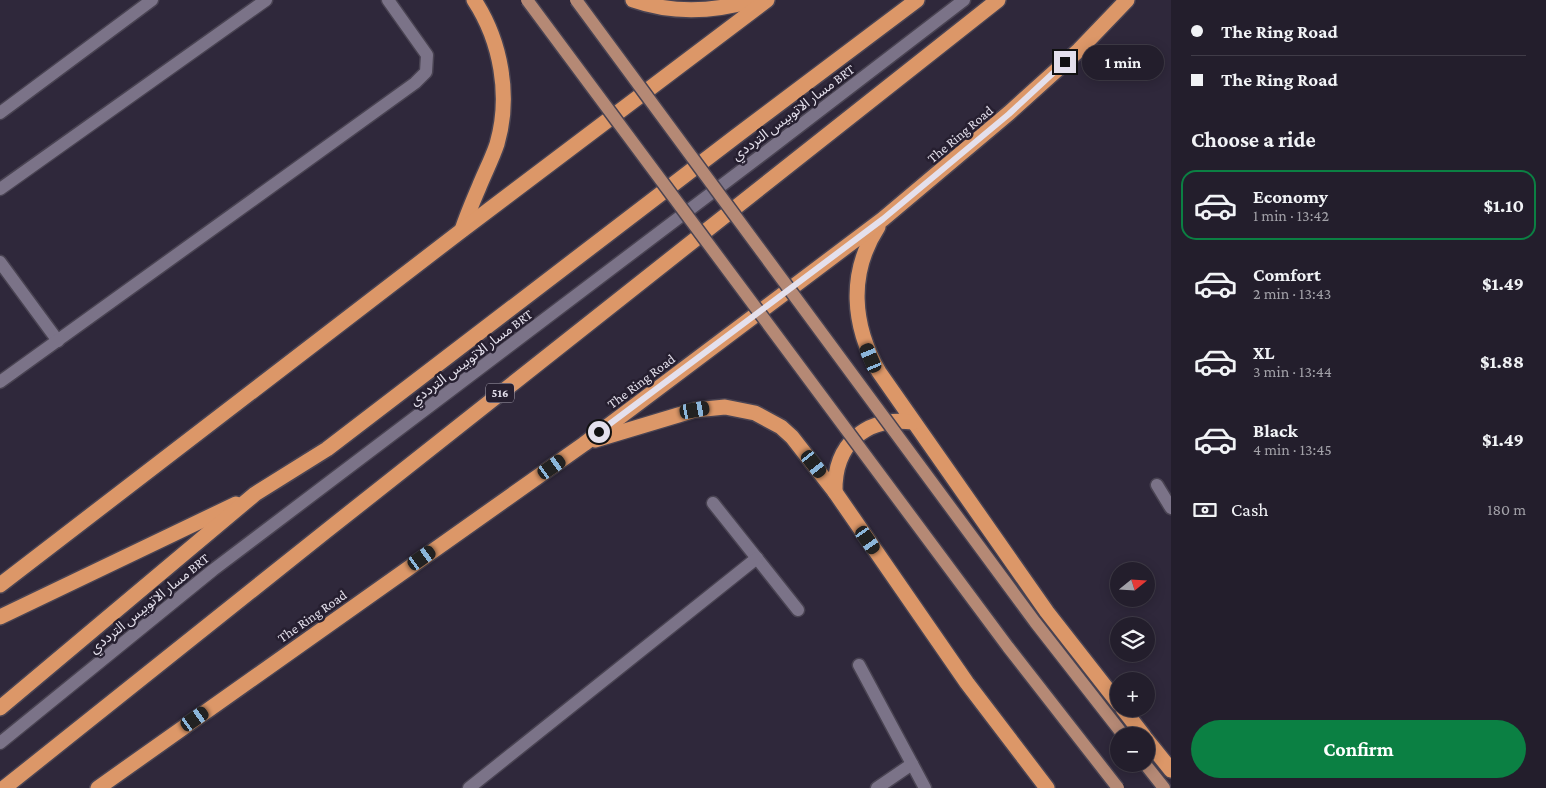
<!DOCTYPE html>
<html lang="en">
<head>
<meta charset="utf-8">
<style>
  body { margin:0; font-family:"Crimson Pro","Noto Sans Arabic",serif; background:#2f2b38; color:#f1f3f6; height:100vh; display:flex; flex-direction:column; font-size:19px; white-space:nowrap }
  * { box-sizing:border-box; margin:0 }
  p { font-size:16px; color:#a3a2a9 }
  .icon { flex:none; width:28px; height:28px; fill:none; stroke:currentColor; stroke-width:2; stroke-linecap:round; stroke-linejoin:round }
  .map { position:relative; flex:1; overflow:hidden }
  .drawer { display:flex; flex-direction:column; background:#231e2c; width:375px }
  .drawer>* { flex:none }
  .guide { display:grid; align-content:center; height:110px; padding:0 20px; background:#231e2c }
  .needle { width:32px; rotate:72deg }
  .tools { position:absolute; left:1110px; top:562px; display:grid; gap:10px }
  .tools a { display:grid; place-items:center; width:45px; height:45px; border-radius:50%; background:#231e2c; box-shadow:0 2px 12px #0003,0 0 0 1px #403c48; font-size:25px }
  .end { position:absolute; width:22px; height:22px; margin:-11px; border:6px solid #e4e0ec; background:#111; box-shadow:0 0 0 2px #111 }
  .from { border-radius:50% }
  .bubble { position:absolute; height:35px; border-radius:18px; background:#231e2c; box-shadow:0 2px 12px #0003,0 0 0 1px #403c48; font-size:16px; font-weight:700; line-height:35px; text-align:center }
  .car { position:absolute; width:15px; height:30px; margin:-15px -8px; border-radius:6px; box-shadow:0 0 4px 1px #0007; background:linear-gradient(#222 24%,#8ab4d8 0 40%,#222 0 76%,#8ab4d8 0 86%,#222 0) }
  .guide b { display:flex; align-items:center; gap:18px; height:48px; font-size:19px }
  .guide b+b { border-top:1px solid #403c48 }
  .guide i { width:12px; height:12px; background:#f1f3f6 }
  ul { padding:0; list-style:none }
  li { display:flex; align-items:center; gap:15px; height:70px; margin:0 10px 8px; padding:0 10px; border:2px solid transparent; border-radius:15px }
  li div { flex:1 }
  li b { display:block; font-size:19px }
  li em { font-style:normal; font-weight:700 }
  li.active { border-color:#0b8043 }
  li>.icon { width:45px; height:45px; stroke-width:1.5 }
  h2 { padding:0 20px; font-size:22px; line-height:60px }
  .pay { display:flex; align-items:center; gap:12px; height:55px; padding:0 20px; font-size:19px }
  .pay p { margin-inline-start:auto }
  .button { display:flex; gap:10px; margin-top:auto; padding:10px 20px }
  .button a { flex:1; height:58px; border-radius:30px; background:#0b8043; color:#fff; font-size:20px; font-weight:700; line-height:58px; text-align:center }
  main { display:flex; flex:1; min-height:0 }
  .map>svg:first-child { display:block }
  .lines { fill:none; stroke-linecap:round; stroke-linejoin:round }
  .minor-casing { stroke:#494352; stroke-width:15 }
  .major-casing { stroke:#494352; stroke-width:15 }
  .highway-casing { stroke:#494352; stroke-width:18 }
  .minor { stroke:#7b7388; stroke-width:12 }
  .major { stroke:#b58975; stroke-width:12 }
  .highway { stroke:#dc9768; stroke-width:15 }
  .major-bridge-casing { stroke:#494352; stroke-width:15; stroke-linecap:butt }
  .major-bridge { stroke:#b58975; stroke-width:12 }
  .route { stroke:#e4e0ec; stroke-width:6 }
  .labels { text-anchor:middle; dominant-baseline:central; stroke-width:5; stroke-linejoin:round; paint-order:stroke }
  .shield { fill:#261f30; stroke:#aba6b4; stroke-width:1 }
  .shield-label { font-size:12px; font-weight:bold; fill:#e4e0ec }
  .street-label { font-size:14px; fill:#e4e0ec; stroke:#261f30 }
</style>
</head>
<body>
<main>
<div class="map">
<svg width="1171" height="788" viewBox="0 0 1171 788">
  <rect width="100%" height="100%" fill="#2f283b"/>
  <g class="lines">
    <g class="minor-casing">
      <g id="minor">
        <path d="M0,113L152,0"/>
        <path d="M0,189L266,0"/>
        <path d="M0,262L58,341"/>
        <path d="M0,382L415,83L426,72L427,55L388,0"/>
        <path d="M1157,485L1171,508"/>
        <path d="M713,503L798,610"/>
        <path d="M859,665L925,788"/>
        <path d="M0,743L213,570L767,151L964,0"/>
        <path d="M469,788L757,558"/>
        <path d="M877,788L912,764"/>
      </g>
    </g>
    <g class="major-casing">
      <path id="major" d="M1145,764L1164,788"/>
    </g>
    <g class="highway-casing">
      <g id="highway">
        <path d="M633,0C673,14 714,12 753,0"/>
        <path d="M878,227C848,273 852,325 879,372L1047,612L1119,704"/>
        <path d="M462,230C467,215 473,201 479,187C485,172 492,159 497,144C511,96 501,41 474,0"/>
        <path d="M595,440L695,410L725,407L755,413L781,427L792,437L835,492L967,683L1047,788"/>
        <path d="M835,492C834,444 866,416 913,422"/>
        <path d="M0,585L461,231L767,0"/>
        <path d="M0,617L236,504"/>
        <path d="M0,708L255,494L327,449L735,137L917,0"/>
        <path d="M1123,709L1144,736"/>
        <path d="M1146,739L1171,770"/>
        <path d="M4,788L325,532L998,0"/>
        <path d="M98,788L584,444L883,219L1009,113L1079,50L1127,0"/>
      </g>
    </g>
    <use href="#minor" class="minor"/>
    <use href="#major" class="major"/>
    <use href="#highway" class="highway"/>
    <g class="major-bridge-casing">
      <g id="major-bridge">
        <path d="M527,0L1008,647L1118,788"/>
        <path d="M576,0L1035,622L1124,736"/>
      </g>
    </g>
    <use href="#major-bridge" class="major-bridge"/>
  </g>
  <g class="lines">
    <path class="route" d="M599,432L883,219L1009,114L1065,62"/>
  </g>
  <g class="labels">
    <rect class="shield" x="486" y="383.5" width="28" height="19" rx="4"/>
    <g class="shield-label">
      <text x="500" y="393">516</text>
    </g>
    <g class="street-label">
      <text transform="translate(793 112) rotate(-37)">مسار الاتوبيس الترددي BRT</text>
      <text transform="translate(960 134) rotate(-40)">The Ring Road</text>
      <text transform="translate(471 357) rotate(-37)">مسار الاتوبيس الترددي BRT</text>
      <text transform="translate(641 381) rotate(-37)">The Ring Road</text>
      <text transform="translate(149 603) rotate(-39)">مسار الاتوبيس الترددي BRT</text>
      <text transform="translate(312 616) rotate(-35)">The Ring Road</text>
    </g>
  </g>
</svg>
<div class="tools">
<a><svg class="needle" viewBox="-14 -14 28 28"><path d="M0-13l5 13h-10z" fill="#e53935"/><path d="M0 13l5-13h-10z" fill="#a3a2a9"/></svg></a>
<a><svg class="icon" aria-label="layers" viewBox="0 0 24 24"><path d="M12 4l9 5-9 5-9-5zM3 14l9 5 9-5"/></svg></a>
<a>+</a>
<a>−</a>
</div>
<i class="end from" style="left:599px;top:432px"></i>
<i class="end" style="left:1065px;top:62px"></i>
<div class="bubble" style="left:1082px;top:45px;width:82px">1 min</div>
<i class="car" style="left:871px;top:358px;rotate:337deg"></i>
<i class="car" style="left:695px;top:410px;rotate:80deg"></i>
<i class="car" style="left:814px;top:464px;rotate:142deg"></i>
<i class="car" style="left:552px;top:467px;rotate:55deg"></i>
<i class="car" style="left:868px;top:540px;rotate:145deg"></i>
<i class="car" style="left:422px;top:558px;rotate:55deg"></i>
<i class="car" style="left:195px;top:719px;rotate:55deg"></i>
</div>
<section class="drawer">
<div class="guide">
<b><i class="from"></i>The Ring Road</b>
<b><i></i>The Ring Road</b>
</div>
<h2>Choose a ride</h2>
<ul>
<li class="active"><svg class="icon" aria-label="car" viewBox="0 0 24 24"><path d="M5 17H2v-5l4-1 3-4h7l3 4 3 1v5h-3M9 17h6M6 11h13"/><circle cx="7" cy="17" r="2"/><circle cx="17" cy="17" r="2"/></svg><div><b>Economy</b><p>1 min · 13:42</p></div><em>$1.10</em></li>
<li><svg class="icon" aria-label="car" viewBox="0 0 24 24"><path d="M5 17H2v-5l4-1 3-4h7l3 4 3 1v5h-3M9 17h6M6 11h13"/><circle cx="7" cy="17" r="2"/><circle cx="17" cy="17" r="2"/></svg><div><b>Comfort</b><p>2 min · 13:43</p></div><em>$1.49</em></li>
<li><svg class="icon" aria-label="car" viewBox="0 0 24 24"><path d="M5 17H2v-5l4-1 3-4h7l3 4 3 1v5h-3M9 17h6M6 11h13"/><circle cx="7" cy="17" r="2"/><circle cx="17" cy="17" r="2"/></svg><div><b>XL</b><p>3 min · 13:44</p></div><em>$1.88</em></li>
<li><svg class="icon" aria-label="car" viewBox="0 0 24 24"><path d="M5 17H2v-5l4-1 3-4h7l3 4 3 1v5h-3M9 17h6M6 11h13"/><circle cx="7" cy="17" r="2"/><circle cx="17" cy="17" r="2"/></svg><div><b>Black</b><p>4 min · 13:45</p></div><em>$1.49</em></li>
</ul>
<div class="pay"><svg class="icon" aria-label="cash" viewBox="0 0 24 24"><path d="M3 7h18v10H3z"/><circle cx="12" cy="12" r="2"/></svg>Cash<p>180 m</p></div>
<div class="button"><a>Confirm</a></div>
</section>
</main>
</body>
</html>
